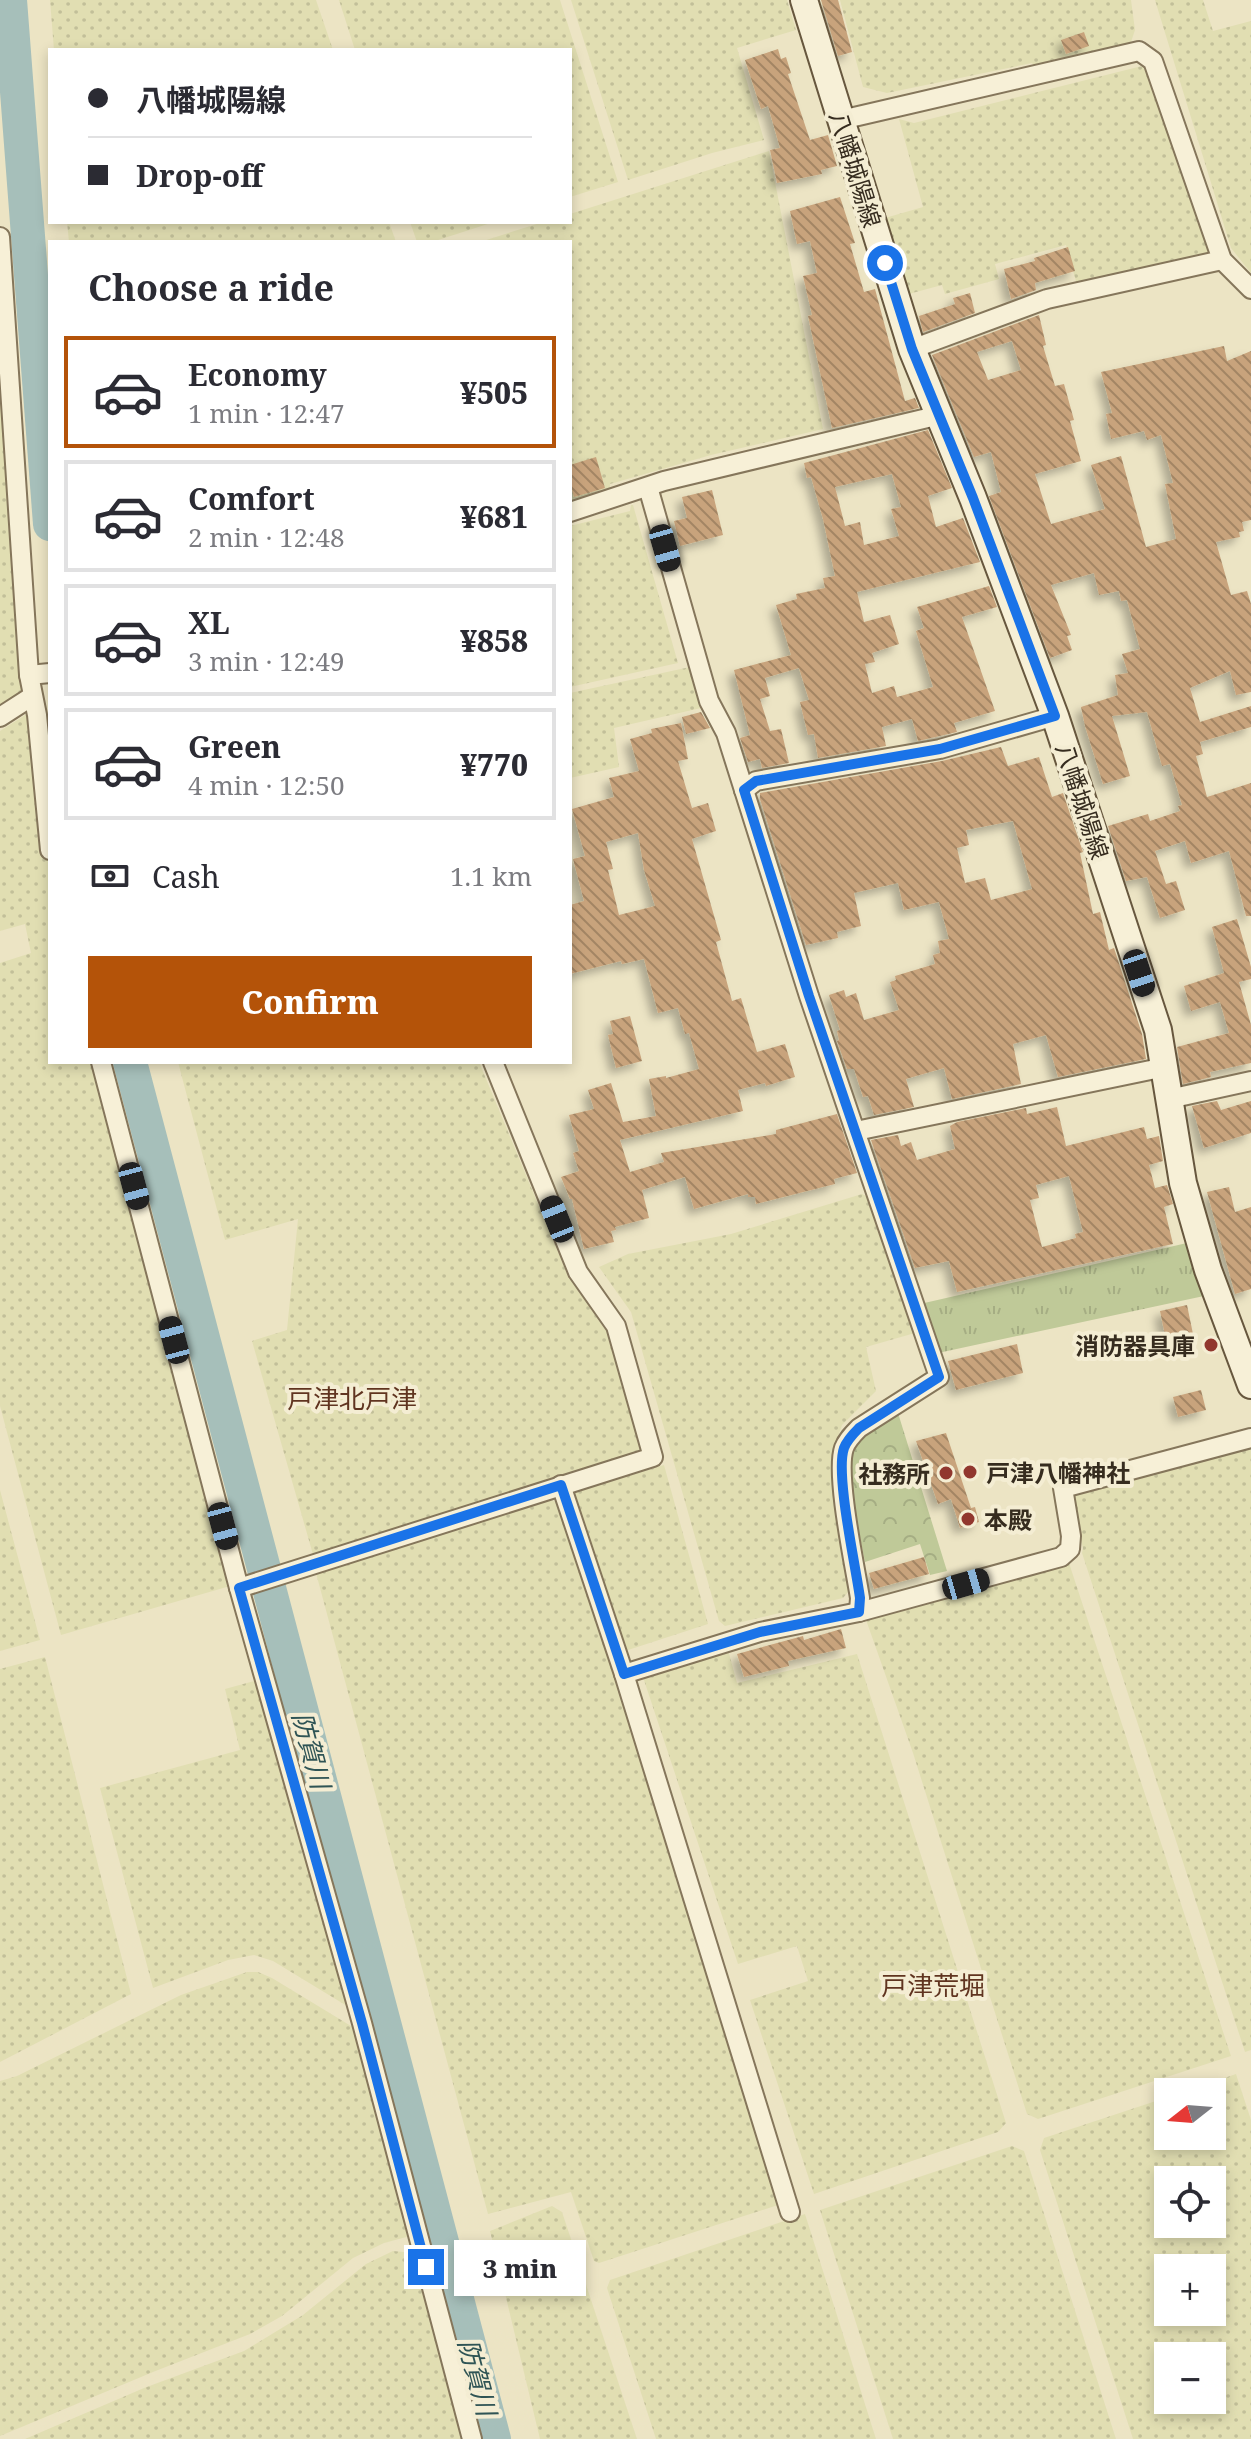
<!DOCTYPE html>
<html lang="en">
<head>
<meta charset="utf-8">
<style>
  body { margin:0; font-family:"Noto Serif","Noto Sans JP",serif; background:#f7f7f7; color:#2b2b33; height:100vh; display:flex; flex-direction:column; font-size:30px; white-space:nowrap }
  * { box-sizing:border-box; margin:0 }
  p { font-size:26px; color:#7c7c81 }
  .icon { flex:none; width:44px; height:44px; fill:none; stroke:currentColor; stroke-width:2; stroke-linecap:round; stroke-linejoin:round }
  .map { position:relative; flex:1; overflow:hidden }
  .side { position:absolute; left:48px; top:240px; width:524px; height:824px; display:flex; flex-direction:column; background:#fff; border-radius:0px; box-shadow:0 4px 12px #0003 }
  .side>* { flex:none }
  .hud { position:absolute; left:48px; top:48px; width:524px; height:176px; border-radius:0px; box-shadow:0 4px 12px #0003; display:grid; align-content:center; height:176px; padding:0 40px; background:#fff }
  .needle { width:52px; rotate:253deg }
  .controls { position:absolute; left:1154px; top:2078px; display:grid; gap:16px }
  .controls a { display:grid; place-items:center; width:72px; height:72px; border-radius:0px; background:#fff; box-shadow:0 4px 12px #0003; font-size:40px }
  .end { position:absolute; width:36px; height:36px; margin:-18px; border:10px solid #1a73e8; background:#fff; box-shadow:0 0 0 4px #fff }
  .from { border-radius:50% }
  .bubble { position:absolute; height:56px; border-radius:0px; background:#fff; box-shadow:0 4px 12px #0003; font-size:26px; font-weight:800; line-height:56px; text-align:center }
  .car { position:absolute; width:24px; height:48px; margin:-24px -12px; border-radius:10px; box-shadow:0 0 6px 2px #0007; background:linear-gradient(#222 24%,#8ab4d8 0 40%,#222 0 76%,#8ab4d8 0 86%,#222 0) }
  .hud b { display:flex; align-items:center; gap:28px; height:76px; font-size:30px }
  .hud b+b { border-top:2px solid #e1e1e2 }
  .hud i { width:20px; height:20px; background:#2b2b33 }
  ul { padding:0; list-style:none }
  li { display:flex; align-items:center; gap:24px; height:112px; margin:0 16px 12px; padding:0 24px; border:4px solid #e1e1e2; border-radius:0px }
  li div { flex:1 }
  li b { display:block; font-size:30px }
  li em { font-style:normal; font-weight:800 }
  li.on { border-color:#b45309 }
  li>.icon { width:72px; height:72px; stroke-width:1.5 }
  h2 { padding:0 40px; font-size:36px; line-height:96px }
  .pay { display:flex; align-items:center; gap:20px; height:88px; padding:0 40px; font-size:30px }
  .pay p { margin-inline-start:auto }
  .action { display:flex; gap:16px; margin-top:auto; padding:16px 40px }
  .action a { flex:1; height:92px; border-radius:0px; background:#b45309; color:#fff; font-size:32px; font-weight:800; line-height:92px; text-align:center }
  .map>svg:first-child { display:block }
  .farmland { fill:url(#farmland-dots); fill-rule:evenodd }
  .grass { fill:url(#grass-tufts) }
  .forest { fill:url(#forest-crowns) }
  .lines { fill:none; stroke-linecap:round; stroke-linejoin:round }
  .river { stroke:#a6bfba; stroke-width:34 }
  .building { fill:url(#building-back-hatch); fill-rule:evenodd; filter:url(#shadow) }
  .minor-casing { stroke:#85765b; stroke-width:22 }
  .secondary-casing { stroke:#67573e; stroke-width:30 }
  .minor { stroke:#f7f0d7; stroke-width:18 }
  .secondary { stroke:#f7f0d7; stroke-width:26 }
  .route { stroke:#1a73e8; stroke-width:10 }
  .poi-dot { fill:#91372e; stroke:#f4edd3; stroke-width:3 }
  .labels { text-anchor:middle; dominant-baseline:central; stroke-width:8; stroke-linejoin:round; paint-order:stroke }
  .street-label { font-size:24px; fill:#362c1f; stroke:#f4edd3 }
  .poi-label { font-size:24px; font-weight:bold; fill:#362c1f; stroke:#f4edd3; text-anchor:end }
  .neighbourhood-label { font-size:26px; fill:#603420; stroke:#f4edd3 }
  .water-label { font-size:26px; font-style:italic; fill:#2f5455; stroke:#f4edd3 }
</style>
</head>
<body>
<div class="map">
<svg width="1251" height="2439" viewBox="0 0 1251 2439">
  <defs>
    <pattern id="farmland-dots" width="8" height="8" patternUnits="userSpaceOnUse" patternTransform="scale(2)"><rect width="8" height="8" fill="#e1deb2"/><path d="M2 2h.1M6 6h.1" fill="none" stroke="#c2bf99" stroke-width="1.8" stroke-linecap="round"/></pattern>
    <pattern id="grass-tufts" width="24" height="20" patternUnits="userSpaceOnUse" patternTransform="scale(2)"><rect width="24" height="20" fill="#bfc998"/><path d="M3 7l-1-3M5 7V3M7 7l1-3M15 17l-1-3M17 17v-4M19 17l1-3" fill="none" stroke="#a5ad83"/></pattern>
    <pattern id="forest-crowns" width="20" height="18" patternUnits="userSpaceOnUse" patternTransform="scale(2)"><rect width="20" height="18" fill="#bfc998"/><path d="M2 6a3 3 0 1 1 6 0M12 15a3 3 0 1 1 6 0" fill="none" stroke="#a5ad83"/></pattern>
    <pattern id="building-back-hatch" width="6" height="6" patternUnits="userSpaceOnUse" patternTransform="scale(2)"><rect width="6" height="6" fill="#c8a37b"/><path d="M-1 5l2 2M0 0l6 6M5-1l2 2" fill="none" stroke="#a38564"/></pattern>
    <filter id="shadow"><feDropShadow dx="-6" dy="6" stdDeviation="4" flood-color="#0004"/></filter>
  </defs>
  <rect width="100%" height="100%" fill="#ece4c4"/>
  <g class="farmland">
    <path d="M50,0H316L333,50H54Z"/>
    <path d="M339,0H560L618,182L570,197V50H355Z"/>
    <path d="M571,0H787L796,30L737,48L764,140L712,153L628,180Z"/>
    <path d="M840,0H1131L1135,30L1131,42L1123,46L1035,67L1032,63L887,93L863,87Z"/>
    <path d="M1155,0H1203L1213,31L1251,21V273L1231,248Z"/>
    <path d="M1150,64L1212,257L1077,285L1066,245L995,264L999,279L945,294L942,285L905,295L885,218L923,207L899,119L914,123Z"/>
    <path d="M769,151L823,429L711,455L610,484V489L570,501V242H480L543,222H570V214Z"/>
    <path d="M67,222H389L396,242H69Z"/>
    <path d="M410,222H494L432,242H417Z"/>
    <path d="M4,401L28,692L0,711V402Z"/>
    <path d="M631,505H633L678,663L570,687V526L630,511Z"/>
    <path d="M690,667L701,708L614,728L619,767L570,778V693Z"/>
    <path d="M30,712L50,852V1062H101L237,1584L61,1635L0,1406V963L31,953L25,924L0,931V731Z"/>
    <path d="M178,1062H479L568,1276L611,1338L642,1446L641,1451L314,1558L252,1341L287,1330L298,1219L225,1240Z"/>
    <path d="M862,1194L868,1197L915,1333L866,1347L876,1391L842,1425L835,1446L832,1460L834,1493L849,1591L843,1598L725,1626L719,1621L631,1312L599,1267L628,1254L731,1234Z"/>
    <path d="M1251,1448V2050L1245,2052L1082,1553L1083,1548L1069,1495L1081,1481Z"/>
    <path d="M664,1465L708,1624L625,1651L575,1496L576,1492Z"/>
    <path d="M0,1490L40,1640L0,1651Z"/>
    <path d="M544,1498L557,1502L564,1519L729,2023L781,2204L599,2263L594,2261L571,2192L488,2214L316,1573Z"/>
    <path d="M1069,1563L1231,2056L1038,2119L1027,2114L913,1753L865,1617L936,1601Z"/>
    <path d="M727,1646L737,1683L857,1654L1006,2123L998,2132L814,2194L750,2000L808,1981L797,1946L738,1964L642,1674Z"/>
    <path d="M45,1657L131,1994L0,2062V1669Z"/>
    <path d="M262,1679L349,2005L347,2006L273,1961L254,1955L228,1960L153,1988L100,1788L240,1750L225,1689Z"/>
    <path d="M247,1972H258L272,1978L351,2026L358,2022L414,2235L384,2243L353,2258L282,2316L250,2334L153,2372L0,2436V2081L17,2076L181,1995Z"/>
    <path d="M1236,2074L1251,2120V2439H1133L1040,2150L1044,2138L1168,2097V2136H1212V2092H1183ZM1168,2180H1212V2224H1168ZM1168,2268H1212V2312H1168ZM1168,2356H1212V2400H1168Z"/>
    <path d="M1012,2146L1024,2151L1116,2439H893L820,2210Z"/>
    <path d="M552,2206L562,2212L637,2439H540L490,2231Z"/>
    <path d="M805,2214L876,2439H656L607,2288L610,2280Z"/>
    <path d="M393,2251L415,2253L467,2439H25L144,2388L244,2351L303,2315L366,2264Z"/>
  </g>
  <path class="grass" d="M1187,1243L1204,1296L938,1353L920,1304Z"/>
  <path class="forest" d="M898,1413L947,1571L930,1575L920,1544L865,1562L850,1488L851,1446L855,1440Z"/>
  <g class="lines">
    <g class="river">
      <path d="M10,0L50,524"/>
      <path d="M130,1062L494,2439"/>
    </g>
  </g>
  <g class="building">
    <path d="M821,0H838L852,52L838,56Z"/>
    <path d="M1084,32L1089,46L1066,54L1061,40Z"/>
    <path d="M778,49L781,59L786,57L791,73L788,74L810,140L828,135L837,166L821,170L822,174L777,183L770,150L780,148L768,106L761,109L745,60Z"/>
    <path d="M840,197L855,243L850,244L864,292L875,289L905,401L915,398L919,408L832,428L808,316L812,315L803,276L817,273L810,241L797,244L790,211Z"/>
    <path d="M1068,247L1075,271L1035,283L1036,290L1011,299L1004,269L1035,261L1034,258Z"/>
    <path d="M970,293L975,313L923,332L919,316L955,304L953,298Z"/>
    <path d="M1039,315L1046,345L1043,346L1055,386L1064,384L1074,420L1070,421L1081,461L1035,474L1051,524L1105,509L1091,465L1121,456L1146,547L1176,539L1165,484L1173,483L1161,435L1147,440L1144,431L1111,439L1106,414L1112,413L1101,372L1224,346L1227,361L1251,351V520L1242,522L1244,531L1239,532L1240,537L1216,542L1231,595L1247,591L1251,604V692L1236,695L1230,671L1190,688L1200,722L1251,706V727L1200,742L1203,754L1196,756L1207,797L1251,783V916H1246L1229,851L1191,863L1185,841L1155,851L1166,884L1176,881L1185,910L1160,918L1147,877L1126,881L1108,826L1148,814L1150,821L1180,811L1178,806L1182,805L1170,764L1162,766L1147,712L1112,716L1130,776L1103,784L1085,726L1081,707L1118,695L1115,675L1128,673L1122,654L1140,649L1127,600L1121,601L1119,591L1099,595L1094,573L1051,585L1071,635L1067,636L1072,650L1050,658L989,496L1001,492L991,452L974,457L932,355ZM1012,341L1021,370L988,380L977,352Z"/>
    <path d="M928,430L952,488L928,496L936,527L963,518L980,562L857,592L864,622L890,615L899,644L872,653L875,662L865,664L872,693L894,686L897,697L933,687L916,631L924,628L917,607L989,586L997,607L962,617L995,711L954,723L957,732L918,741L912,719L882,727L886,746L818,758L814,734L808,735L800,702L809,700L799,668L765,678L770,696L760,699L770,731L781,729L789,763L762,768L760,759L748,762L740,738L750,735L734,670L791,655L776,605L797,599L796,594L825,588L823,578L835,576L823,519L811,477L807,478L804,463ZM892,474L901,507L891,509L899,536L864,545L860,522L845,526L835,487Z"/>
    <path d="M596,457L605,488L574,497L570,483V465Z"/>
    <path d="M712,490L723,535L680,546L674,521L687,518L682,497Z"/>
    <path d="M701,712L710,728L686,734L682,717Z"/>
    <path d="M681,723L688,759L678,761L692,808L708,803L716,831L692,839L721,940L716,942L732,1001L741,998L757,1052L785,1044L795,1077L766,1086L765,1083L738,1090L743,1111L620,1140L630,1172L664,1162L661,1153L776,1134V1130L837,1114L857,1173L834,1179L835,1184L756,1204L755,1197H748V1194L694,1209L685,1177L642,1190L649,1218L615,1227L616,1230L611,1231L614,1242L584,1249L572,1199H570L561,1177L579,1171L573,1153L579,1151L569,1115L594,1109L588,1090L611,1083L623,1122L656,1116L649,1079L666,1076V1078L699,1069L689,1033L685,1034L678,1008L658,1013L644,959L622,964L621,961L570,974V905L584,901L573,859L585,856L572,809L614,797L609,778L639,771L630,739L652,733L651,729ZM638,833L644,870L655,906L619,915L608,870L613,869L606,842Z"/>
    <path d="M1001,747L1008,766L1039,757L1052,797L1063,793L1083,852L1080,853L1093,914L1100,912L1109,950L1114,948L1142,1034L1146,1059L1058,1077L1046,1035L1013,1044L1021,1084L952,1099L944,1068L906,1079L914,1107L874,1115L868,1096L863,1097L854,1069H847L837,1041L839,1040L837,1031L840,1030L829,995L844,990L846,997L856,993L864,1020L899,1010L890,982L896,980L895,976L935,964L933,955L940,953L938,941L949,939L939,902L904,910L898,883L854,893L861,926L837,932L838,938L806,945L760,799V793L942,761ZM1013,821L1032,889L991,900L985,878L965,883L957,848L969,845L966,830Z"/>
    <path d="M1237,919L1251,967V979L1239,982L1251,1025V1063L1210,1072L1211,1077L1183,1084L1177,1047L1229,1033L1220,1002L1191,1011L1184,986L1224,973L1212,927Z"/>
    <path d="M630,1016L642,1061L616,1068L608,1035L613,1034L610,1021Z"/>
    <path d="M1217,1101L1221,1110L1251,1101V1133L1204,1148L1192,1106Z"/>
    <path d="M1057,1107L1066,1146L1144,1127L1147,1139L1159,1136L1163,1161L1149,1165L1155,1188L1167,1185L1173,1204L1164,1207L1173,1244L957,1292L949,1261L915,1268L871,1140L898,1135L901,1146L911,1142L917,1160L955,1149L950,1126L957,1122L1026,1108L1027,1114ZM1069,1176L1083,1232L1075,1234L1076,1238L1042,1247L1030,1200L1039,1198L1036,1185Z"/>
    <path d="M1229,1187L1235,1212L1251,1207V1289L1235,1294L1207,1192Z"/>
    <path d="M1187,1305L1193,1334L1166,1340L1160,1311Z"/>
    <path d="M1017,1344L1023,1373L956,1390L948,1361Z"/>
    <path d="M1201,1390L1206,1410L1178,1417L1173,1397Z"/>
    <path d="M946,1433L971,1508L975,1507L979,1522L960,1528L951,1499L938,1504L916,1441Z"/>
    <path d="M924,1557L929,1574L874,1589L869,1573Z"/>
    <path d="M841,1629L846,1648L788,1661L789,1666L744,1677L737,1654L803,1636L804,1640Z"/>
  </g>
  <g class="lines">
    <g class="minor-casing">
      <g id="minor">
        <path d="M841,120L1139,51L1153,61L1222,260L1251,289"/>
        <path d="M0,237L29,675L37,715L50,850"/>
        <path d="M912,349L1047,299L1222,260"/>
        <path d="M648,487L709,701L726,733L809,996L939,1377L859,1428C853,1434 847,1440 844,1448C835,1474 855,1567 860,1598L859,1612"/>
        <path d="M570,512L664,481L940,415"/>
        <path d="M29,675L50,673"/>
        <path d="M0,717L31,697"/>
        <path d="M744,790L756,781L940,749L1055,716"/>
        <path d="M101,1062L239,1588L362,2023L472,2439"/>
        <path d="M1169,1099L1251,1081"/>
        <path d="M856,1131L1165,1067"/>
        <path d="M561,1485L624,1674L790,2212"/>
        <path d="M239,1588L653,1457L616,1326L578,1272L493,1062"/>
        <path d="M624,1674L760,1632L859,1612L1061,1557L1070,1549L1071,1536L1063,1488L1251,1438"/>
      </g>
    </g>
    <g class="secondary-casing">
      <path id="secondary" d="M804,0L912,349L973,498L1055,716L1158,1030L1183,1183L1208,1270L1251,1385"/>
    </g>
    <use href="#minor" class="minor"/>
    <use href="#secondary" class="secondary"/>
  </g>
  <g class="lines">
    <path class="route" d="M426,2267L362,2023L239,1588L561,1485L624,1674L760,1632L859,1612L860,1598C856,1567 835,1474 844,1448C847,1440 853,1434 859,1428L939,1377L809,996L744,790L756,781L940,749L1055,716L973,498L912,349L885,263"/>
  </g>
  <g class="poi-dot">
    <circle cx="1211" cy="1345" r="8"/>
    <circle cx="970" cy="1472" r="8"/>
    <circle cx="946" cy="1473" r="8"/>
    <circle cx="968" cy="1519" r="8"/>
  </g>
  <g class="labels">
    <g class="street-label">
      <text transform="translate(856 169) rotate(73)">八幡城陽線</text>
      <text transform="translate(1083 801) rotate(72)">八幡城陽線</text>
    </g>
    <g class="poi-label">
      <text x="1195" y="1345">消防器具庫</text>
      <text x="986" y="1472" text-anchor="start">戸津八幡神社</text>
      <text x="930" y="1473">社務所</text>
      <text x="984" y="1519" text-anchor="start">本殿</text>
    </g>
    <g class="neighbourhood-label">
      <text x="352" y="1398">戸津北戸津</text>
      <text x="933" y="1985">戸津荒堀</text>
    </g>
    <g class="water-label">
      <text transform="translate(312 1750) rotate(75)">防賀川</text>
      <text transform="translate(478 2377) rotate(75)">防賀川</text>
    </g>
  </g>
</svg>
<div class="controls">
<a><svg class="needle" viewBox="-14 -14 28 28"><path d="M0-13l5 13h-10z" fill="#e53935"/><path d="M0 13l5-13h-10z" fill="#7c7c81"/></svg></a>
<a><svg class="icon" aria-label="locate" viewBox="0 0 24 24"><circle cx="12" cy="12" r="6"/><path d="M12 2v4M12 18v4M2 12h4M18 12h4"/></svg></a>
<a>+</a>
<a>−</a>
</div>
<i class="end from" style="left:885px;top:263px"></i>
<i class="end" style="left:426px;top:2267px"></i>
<div class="bubble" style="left:454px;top:2240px;width:132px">3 min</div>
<i class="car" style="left:665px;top:548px;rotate:164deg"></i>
<i class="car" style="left:1139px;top:973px;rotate:162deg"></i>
<i class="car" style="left:134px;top:1186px;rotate:165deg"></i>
<i class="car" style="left:557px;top:1219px;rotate:338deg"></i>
<i class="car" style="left:174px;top:1340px;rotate:345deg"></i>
<i class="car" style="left:223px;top:1526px;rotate:165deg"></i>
<i class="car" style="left:966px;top:1584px;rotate:74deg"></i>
<div class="hud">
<b><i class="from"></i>八幡城陽線</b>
<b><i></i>Drop-off</b>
</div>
<section class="side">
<h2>Choose a ride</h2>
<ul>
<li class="on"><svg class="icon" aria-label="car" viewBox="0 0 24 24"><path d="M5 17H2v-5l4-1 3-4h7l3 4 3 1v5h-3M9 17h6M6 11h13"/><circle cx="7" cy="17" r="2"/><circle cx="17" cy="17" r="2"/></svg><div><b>Economy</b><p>1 min · 12:47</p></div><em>¥505</em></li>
<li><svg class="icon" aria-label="car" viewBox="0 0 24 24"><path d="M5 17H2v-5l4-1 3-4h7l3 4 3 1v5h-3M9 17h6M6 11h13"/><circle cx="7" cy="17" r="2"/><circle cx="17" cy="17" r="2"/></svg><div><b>Comfort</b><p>2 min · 12:48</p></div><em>¥681</em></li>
<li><svg class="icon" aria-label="car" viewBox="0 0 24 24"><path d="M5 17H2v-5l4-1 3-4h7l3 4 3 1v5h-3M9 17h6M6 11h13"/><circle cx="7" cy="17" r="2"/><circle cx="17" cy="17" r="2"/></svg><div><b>XL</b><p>3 min · 12:49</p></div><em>¥858</em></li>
<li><svg class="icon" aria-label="car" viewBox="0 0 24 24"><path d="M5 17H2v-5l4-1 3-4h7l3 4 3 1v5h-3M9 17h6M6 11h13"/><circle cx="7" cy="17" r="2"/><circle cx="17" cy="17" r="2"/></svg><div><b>Green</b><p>4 min · 12:50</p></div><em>¥770</em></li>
</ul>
<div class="pay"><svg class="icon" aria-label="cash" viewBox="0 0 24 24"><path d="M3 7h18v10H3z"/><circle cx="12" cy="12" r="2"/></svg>Cash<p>1.1 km</p></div>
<div class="action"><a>Confirm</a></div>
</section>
</div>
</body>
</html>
